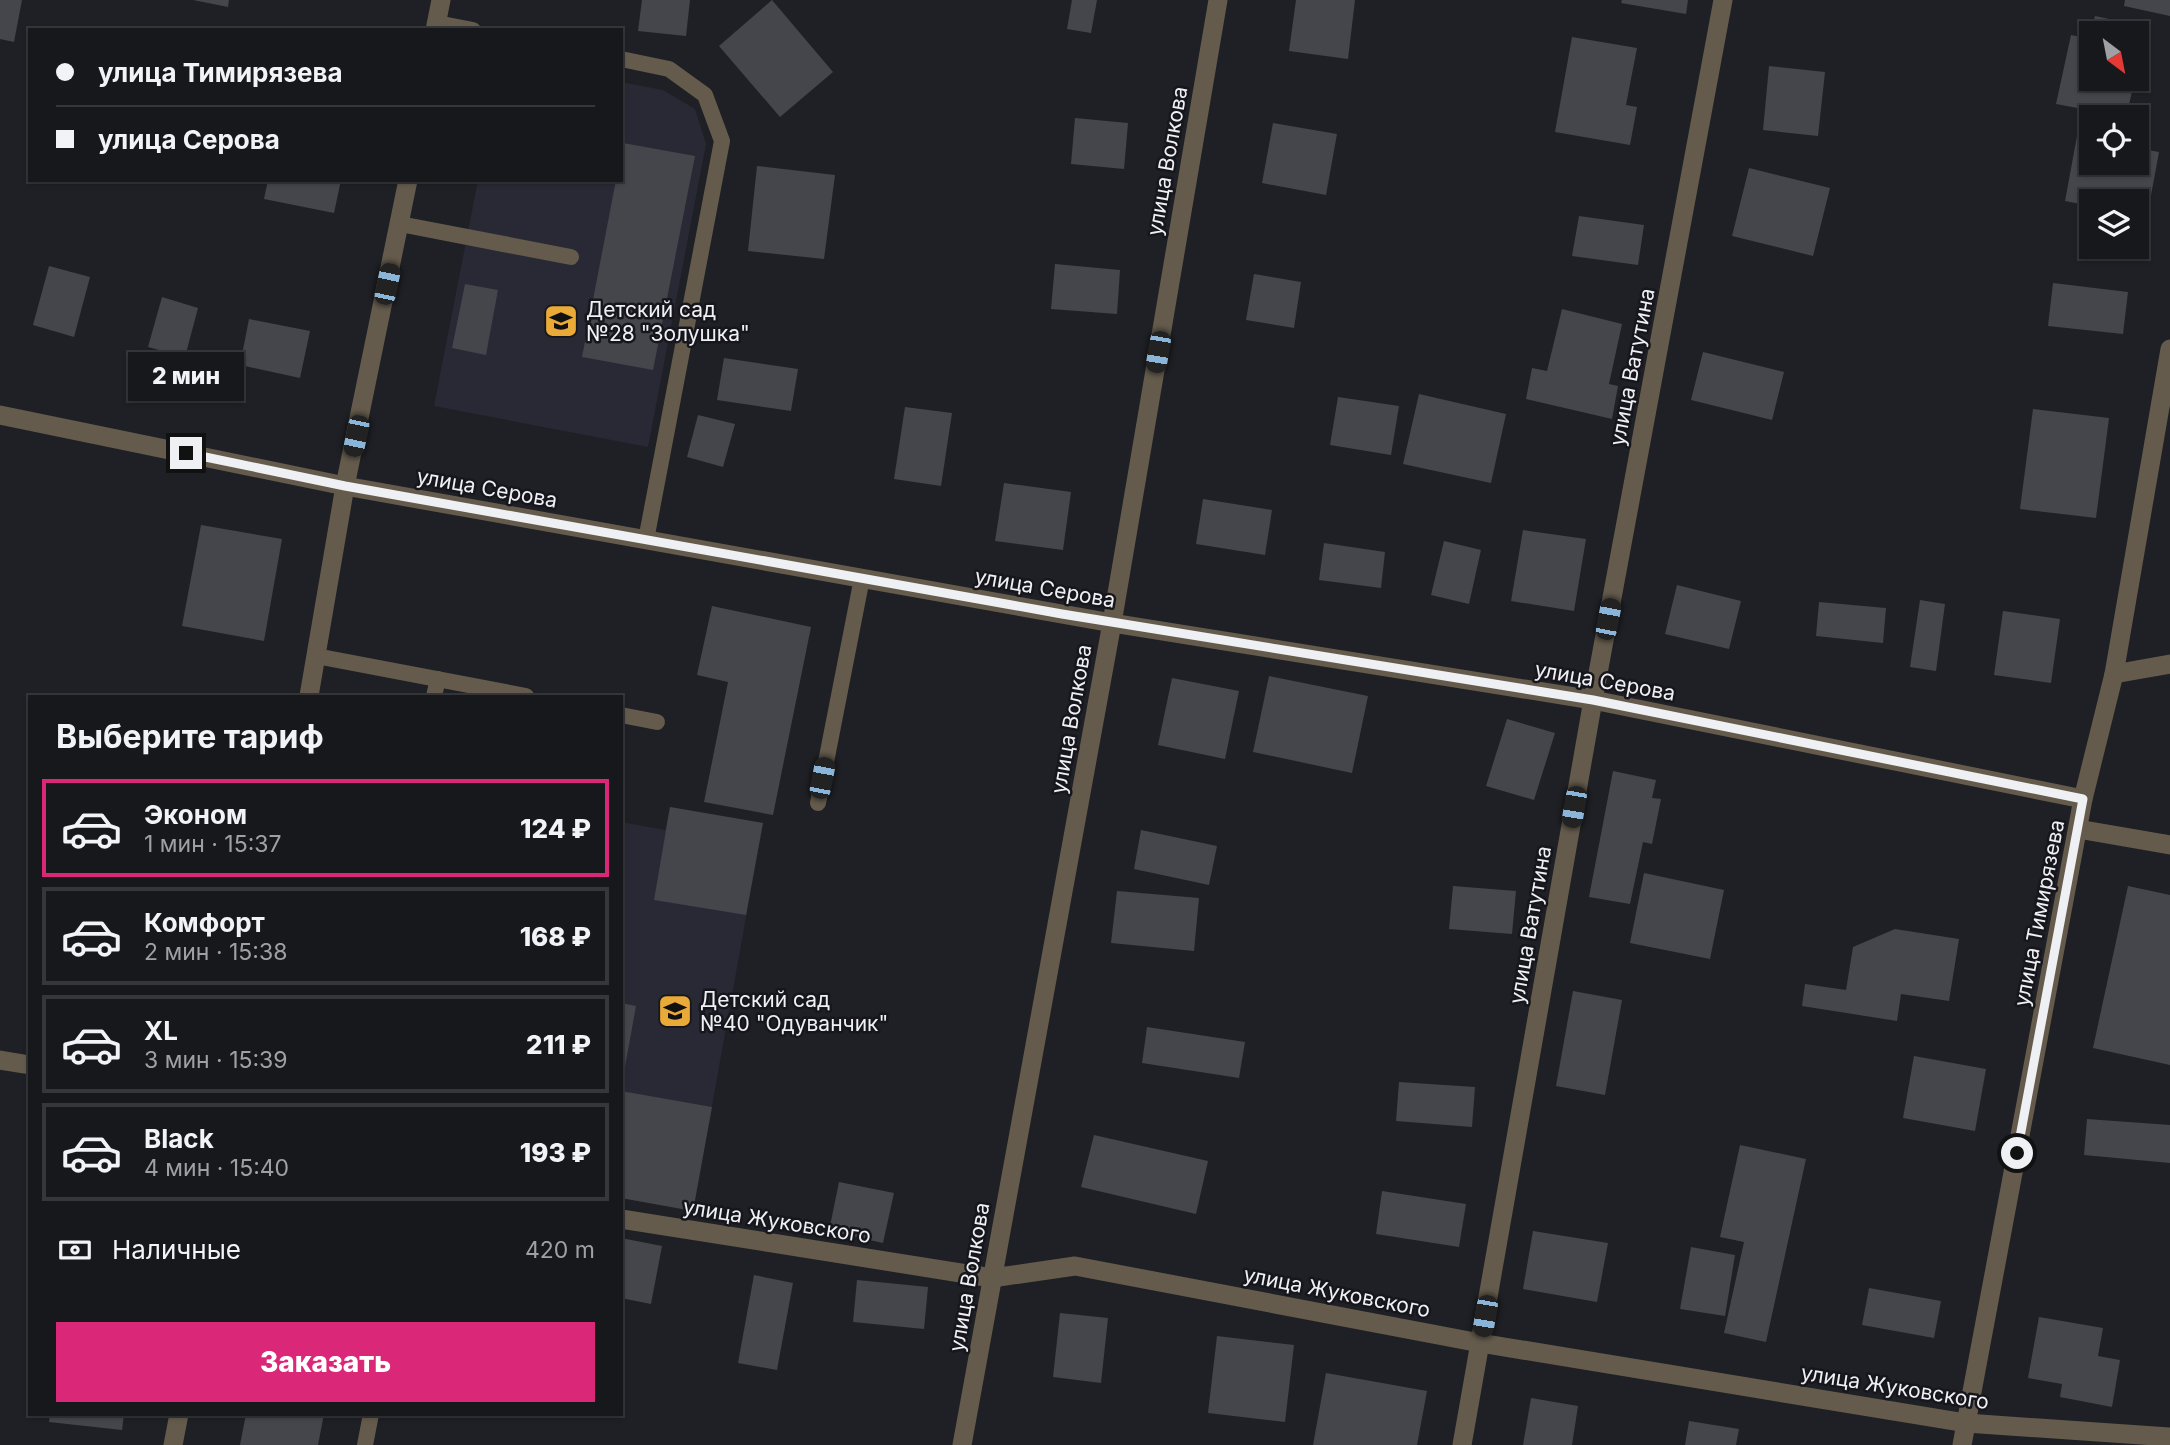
<!DOCTYPE html>
<html lang="ru">
<head>
<meta charset="utf-8">
<style>
  body { margin:0; font-family:Inter,sans-serif; background:#202125; color:#f1f3f6; height:100vh; display:flex; flex-direction:column; font-size:26px; white-space:nowrap }
  * { box-sizing:border-box; margin:0 }
  p { font-size:23px; color:#9ea0a3 }
  .icon { flex:none; width:38px; height:38px; fill:none; stroke:currentColor; stroke-width:2; stroke-linecap:round; stroke-linejoin:round }
  .map { position:relative; flex:1; overflow:hidden }
  .side { position:absolute; left:28px; top:695px; width:595px; height:721px; display:flex; flex-direction:column; background:#17181c; border-radius:0px; box-shadow:0 2px 5px #0004,0 0 0 2px #36373b }
  .side>* { flex:none }
  .banner { position:absolute; left:28px; top:28px; width:595px; height:154px; border-radius:0px; box-shadow:0 2px 5px #0004,0 0 0 2px #36373b; display:grid; align-content:center; height:154px; padding:0 28px; background:#17181c }
  .needle { width:46px; rotate:148deg }
  .tools { position:absolute; left:2079px; top:21px; display:grid; gap:14px }
  .tools a { display:grid; place-items:center; width:70px; height:70px; border-radius:0px; background:#17181c; box-shadow:0 2px 5px #0004,0 0 0 2px #36373b; font-size:35px }
  .end { position:absolute; width:32px; height:32px; margin:-16px; border:9px solid #eff0f4; background:#111; box-shadow:0 0 0 4px #111 }
  .from { border-radius:50% }
  .bubble { position:absolute; height:49px; border-radius:0px; background:#17181c; box-shadow:0 2px 5px #0004,0 0 0 2px #36373b; font-size:23px; font-weight:800; line-height:49px; text-align:center }
  .car { position:absolute; width:21px; height:42px; margin:-21px -10px; border-radius:9px; box-shadow:0 0 5px 2px #0007; background:linear-gradient(#222 24%,#8ab4d8 0 40%,#222 0 76%,#8ab4d8 0 86%,#222 0) }
  .banner b { display:flex; align-items:center; gap:24px; height:66px; font-size:26px }
  .banner b+b { border-top:2px solid #36373b }
  .banner i { width:18px; height:18px; background:#f1f3f6 }
  ul { padding:0; list-style:none }
  li { display:flex; align-items:center; gap:21px; height:98px; margin:0 14px 10px; padding:0 14px; border:4px solid #36373b; border-radius:0px }
  li div { flex:1 }
  li b { display:block; font-size:26px }
  li em { font-style:normal; font-weight:800 }
  li.current { border-color:#db2777 }
  li>.icon { width:63px; height:63px; stroke-width:1.5 }
  h2 { padding:0 28px; font-size:32px; line-height:84px }
  .pay { display:flex; align-items:center; gap:18px; height:77px; padding:0 28px; font-size:26px }
  .pay p { margin-inline-start:auto }
  .button { display:flex; gap:14px; margin-top:auto; padding:14px 28px }
  .button a { flex:1; height:80px; border-radius:0px; background:#db2777; color:#fff; font-size:28px; font-weight:800; line-height:80px; text-align:center }
  .map>svg:first-child { display:block }
  .built { fill:#282934 }
  .building { fill:#45454c }
  .lines { fill:none; stroke-linecap:round; stroke-linejoin:round }
  .service { stroke:#645b4c; stroke-width:16 }
  .minor { stroke:#645b4c; stroke-width:19 }
  .tertiary { stroke:#645b4c; stroke-width:19 }
  .route { stroke:#eff0f4; stroke-width:9 }
  .labels { text-anchor:middle; dominant-baseline:central; stroke-width:5; stroke-linejoin:round; paint-order:stroke }
  .street-label { font-size:21px; fill:#eff0f4; stroke:#16161c }
  .poi-label { font-size:21px; fill:#eff0f4; stroke:#16161c; text-anchor:start }
</style>
</head>
<body>
<div class="map">
<svg width="2170" height="1445" viewBox="0 0 2170 1445">
  <rect width="100%" height="100%" fill="#1f2025"/>
  <g class="built">
    <path d="M621,82L663,90L695,109L706,144L648,447L434,406L478,180H621Z"/>
    <path d="M670,807L763,823L693,1211L621,1198V822L665,830Z"/>
  </g>
  <g class="building">
    <path d="M0,0H22L14,42L0,39Z"/>
    <path d="M193,0H229L228,7Z"/>
    <path d="M642,0H690L686,36L638,31Z"/>
    <path d="M772,0L833,72L780,117L719,46Z"/>
    <path d="M1072,0H1097L1091,33L1067,29Z"/>
    <path d="M1296,0H1355L1348,59L1289,51Z"/>
    <path d="M1622,0H1688L1686,14L1621,3Z"/>
    <path d="M2125,0H2170V16L2124,6Z"/>
    <path d="M2095,16L2133,24L2131,33H2091Z"/>
    <path d="M2071,35L2091,39V79H2135L2126,117L2056,104Z"/>
    <path d="M1572,37L1637,48L1626,105L1637,107L1630,145L1555,132Z"/>
    <path d="M2137,42L2143,43L2138,65H2137Z"/>
    <path d="M1769,66L1825,72L1818,136L1763,130Z"/>
    <path d="M1075,118L1128,123L1124,169L1071,164Z"/>
    <path d="M1273,123L1337,134L1326,195L1262,183Z"/>
    <path d="M2077,136L2091,139V163H2137V148L2159,152L2147,217L2137,215V201H2091V206L2065,201Z"/>
    <path d="M623,143L695,156L653,370L582,357L616,180H621Z"/>
    <path d="M757,166L835,175L824,259L748,251Z"/>
    <path d="M1749,168L1830,188L1813,256L1732,236Z"/>
    <path d="M268,180H341L334,213L264,199Z"/>
    <path d="M1579,216L1644,225L1638,265L1572,256Z"/>
    <path d="M1055,264L1120,270L1117,314L1051,309Z"/>
    <path d="M49,266L90,277L74,337L33,325Z"/>
    <path d="M1254,274L1301,282L1294,328L1246,320Z"/>
    <path d="M2053,283L2128,292L2123,334L2048,326Z"/>
    <path d="M465,284L498,290L486,355L452,348Z"/>
    <path d="M162,297L198,308L185,357L148,347Z"/>
    <path d="M1562,309L1622,324L1609,384L1618,386L1612,419L1526,399L1532,368L1547,371Z"/>
    <path d="M249,319L310,331L300,378L240,365Z"/>
    <path d="M1703,352L1784,372L1772,420L1691,400Z"/>
    <path d="M724,358L798,369L791,411L717,400Z"/>
    <path d="M1419,394L1506,414L1491,483L1403,464Z"/>
    <path d="M1338,397L1399,406L1391,455L1330,445Z"/>
    <path d="M905,407L952,413L941,486L894,479Z"/>
    <path d="M2033,409L2109,418L2096,518L2020,509Z"/>
    <path d="M698,415L735,424L723,467L687,457Z"/>
    <path d="M1004,483L1071,492L1063,550L995,541Z"/>
    <path d="M1203,499L1272,510L1265,555L1196,544Z"/>
    <path d="M201,525L282,539L264,641L182,626Z"/>
    <path d="M1523,530L1586,539L1574,611L1511,601Z"/>
    <path d="M1444,541L1481,550L1469,604L1431,595Z"/>
    <path d="M1324,543L1385,552L1381,588L1319,580Z"/>
    <path d="M1677,585L1741,601L1729,649L1665,634Z"/>
    <path d="M1920,600L1945,604L1936,671L1910,667Z"/>
    <path d="M1819,602L1886,608L1883,643L1816,636Z"/>
    <path d="M712,606L811,627L773,815L704,802L728,682L697,675Z"/>
    <path d="M2003,611L2060,619L2051,683L1994,675Z"/>
    <path d="M1269,676L1368,696L1352,773L1253,752Z"/>
    <path d="M1172,678L1239,691L1225,759L1158,745Z"/>
    <path d="M1507,719L1555,733L1534,800L1486,786Z"/>
    <path d="M1613,771L1656,780L1652,798L1661,799L1652,844L1643,842L1630,904L1589,897Z"/>
    <path d="M670,807L763,823L746,915L654,900Z"/>
    <path d="M1141,830L1217,846L1209,885L1134,869Z"/>
    <path d="M1644,873L1724,890L1710,959L1630,943Z"/>
    <path d="M1453,886L1516,891L1512,934L1449,929Z"/>
    <path d="M2128,886L2170,895V1065L2093,1048Z"/>
    <path d="M1117,891L1199,898L1194,951L1111,943Z"/>
    <path d="M1895,929L1959,939L1949,1001L1901,994L1897,1021L1802,1006L1805,984L1846,990L1853,947Z"/>
    <path d="M1573,991L1622,1000L1605,1095L1556,1086Z"/>
    <path d="M621,1003L636,1006L623,1078H621Z"/>
    <path d="M1147,1027L1245,1042L1239,1078L1142,1063Z"/>
    <path d="M1914,1056L1986,1069L1975,1131L1903,1118Z"/>
    <path d="M1399,1082L1475,1087L1472,1127L1396,1121Z"/>
    <path d="M621,1091L712,1107L693,1211L621,1198Z"/>
    <path d="M2087,1119L2170,1125V1163L2084,1155Z"/>
    <path d="M1094,1135L1208,1161L1196,1214L1081,1187Z"/>
    <path d="M1740,1145L1806,1159L1766,1342L1724,1333L1744,1242L1720,1237Z"/>
    <path d="M839,1182L894,1193L883,1243L829,1231Z"/>
    <path d="M1382,1191L1466,1204L1459,1247L1376,1234Z"/>
    <path d="M1533,1231L1608,1243L1597,1302L1523,1289Z"/>
    <path d="M621,1238L662,1246L651,1304L621,1298Z"/>
    <path d="M1691,1247L1735,1255L1725,1316L1680,1309Z"/>
    <path d="M754,1275L793,1283L777,1370L738,1363Z"/>
    <path d="M857,1280L928,1287L924,1329L853,1322Z"/>
    <path d="M1869,1288L1941,1301L1934,1338L1862,1325Z"/>
    <path d="M1060,1313L1108,1318L1101,1383L1053,1377Z"/>
    <path d="M2039,1317L2103,1328L2098,1356L2120,1360L2112,1407L2060,1397L2062,1384L2028,1378Z"/>
    <path d="M1217,1336L1294,1345L1285,1422L1208,1413Z"/>
    <path d="M1326,1373L1427,1391L1417,1445H1313Z"/>
    <path d="M1531,1398L1578,1406L1572,1445H1523Z"/>
    <path d="M50,1414H124L122,1430L49,1422Z"/>
    <path d="M246,1414H324L318,1445H240Z"/>
    <path d="M1689,1421L1739,1429L1736,1445H1685Z"/>
  </g>
  <g class="lines">
    <g class="service">
      <path d="M437,23L473,30"/>
      <path d="M621,59L669,69L705,95L722,141L646,540"/>
      <path d="M400,224L571,257"/>
      <path d="M316,656L526,696"/>
      <path d="M434,696L438,679"/>
      <path d="M621,715L657,722"/>
      <path d="M818,803L862,578"/>
      <path d="M365,1445L371,1414"/>
    </g>
    <g class="minor">
      <path d="M0,415L345,486L1112,623L1593,700L2083,799"/>
      <path d="M2114,674L2170,664"/>
      <path d="M2078,829L2170,845"/>
      <path d="M0,1060L30,1065"/>
      <path d="M621,1219L992,1278L1075,1266L1480,1343L1966,1423L2170,1437"/>
      <path d="M962,1445L1112,623L1218,0"/>
      <path d="M1462,1445L1593,700L1723,0"/>
      <path d="M1962,1445L2083,799L2114,674L2170,349"/>
    </g>
    <g class="tertiary">
      <path d="M435,30L441,0"/>
      <path d="M309,696L345,486L408,180"/>
      <path d="M173,1445L179,1414"/>
    </g>
  </g>
  <g class="lines">
    <path class="route" d="M186,453L345,486L1062,614L1593,700L2083,799L2017,1153"/>
  </g>
  <defs>
    <g id="school-square" transform="scale(1.75)"><rect x="-9" y="-9" width="18" height="18" rx="4" fill="#e9aa38" stroke="#16161c"/><path d="M0-5L7-2L0 1L-7-2ZM-4 1L0 2.5L4 1V4Q0 6-4 4Z" fill="#111"/></g>
  </defs>
  <g fill-rule="evenodd">
    <use href="#school-square" x="561" y="321"/>
    <use href="#school-square" x="675" y="1011"/>
  </g>
  <g class="labels">
    <g class="street-label">
      <text transform="translate(1167 161) rotate(-80)">улица Волкова</text>
      <text transform="translate(1632 367) rotate(-79)">улица Ватутина</text>
      <text transform="translate(487 488) rotate(10)">улица Серова</text>
      <text transform="translate(1045 588) rotate(10)">улица Серова</text>
      <text transform="translate(1605 681) rotate(10)">улица Серова</text>
      <text transform="translate(1071 719) rotate(-80)">улица Волкова</text>
      <text transform="translate(2039 913) rotate(-79)">улица Тимирязева</text>
      <text transform="translate(1530 925) rotate(-80)">улица Ватутина</text>
      <text transform="translate(777 1221) rotate(9)">улица Жуковского</text>
      <text transform="translate(969 1277) rotate(-80)">улица Волкова</text>
      <text transform="translate(1337 1292) rotate(11)">улица Жуковского</text>
      <text transform="translate(1895 1387) rotate(9)">улица Жуковского</text>
    </g>
    <g class="poi-label">
      <text x="586" y="309">Детский сад<tspan x="586" dy="24">№28 "Золушка"</tspan></text>
      <text x="700" y="999">Детский сад<tspan x="700" dy="24">№40 "Одуванчик"</tspan></text>
    </g>
  </g>
</svg>
<div class="tools">
<a><svg class="needle" viewBox="-14 -14 28 28"><path d="M0-13l5 13h-10z" fill="#e53935"/><path d="M0 13l5-13h-10z" fill="#9ea0a3"/></svg></a>
<a><svg class="icon" aria-label="locate" viewBox="0 0 24 24"><circle cx="12" cy="12" r="6"/><path d="M12 2v4M12 18v4M2 12h4M18 12h4"/></svg></a>
<a><svg class="icon" aria-label="layers" viewBox="0 0 24 24"><path d="M12 4l9 5-9 5-9-5zM3 14l9 5 9-5"/></svg></a>
</div>
<i class="end from" style="left:2017px;top:1153px"></i>
<i class="end" style="left:186px;top:453px"></i>
<div class="bubble" style="left:128px;top:352px;width:116px">2 мин</div>
<i class="car" style="left:387px;top:284px;rotate:12deg"></i>
<i class="car" style="left:1158px;top:352px;rotate:190deg"></i>
<i class="car" style="left:356px;top:436px;rotate:192deg"></i>
<i class="car" style="left:1608px;top:619px;rotate:11deg"></i>
<i class="car" style="left:822px;top:778px;rotate:11deg"></i>
<i class="car" style="left:1574px;top:807px;rotate:190deg"></i>
<i class="car" style="left:1485px;top:1316px;rotate:190deg"></i>
<div class="banner">
<b><i class="from"></i>улица Тимирязева</b>
<b><i></i>улица Серова</b>
</div>
<section class="side">
<h2>Выберите тариф</h2>
<ul>
<li class="current"><svg class="icon" aria-label="car" viewBox="0 0 24 24"><path d="M5 17H2v-5l4-1 3-4h7l3 4 3 1v5h-3M9 17h6M6 11h13"/><circle cx="7" cy="17" r="2"/><circle cx="17" cy="17" r="2"/></svg><div><b>Эконом</b><p>1 мин · 15:37</p></div><em>124 ₽</em></li>
<li><svg class="icon" aria-label="car" viewBox="0 0 24 24"><path d="M5 17H2v-5l4-1 3-4h7l3 4 3 1v5h-3M9 17h6M6 11h13"/><circle cx="7" cy="17" r="2"/><circle cx="17" cy="17" r="2"/></svg><div><b>Комфорт</b><p>2 мин · 15:38</p></div><em>168 ₽</em></li>
<li><svg class="icon" aria-label="car" viewBox="0 0 24 24"><path d="M5 17H2v-5l4-1 3-4h7l3 4 3 1v5h-3M9 17h6M6 11h13"/><circle cx="7" cy="17" r="2"/><circle cx="17" cy="17" r="2"/></svg><div><b>XL</b><p>3 мин · 15:39</p></div><em>211 ₽</em></li>
<li><svg class="icon" aria-label="car" viewBox="0 0 24 24"><path d="M5 17H2v-5l4-1 3-4h7l3 4 3 1v5h-3M9 17h6M6 11h13"/><circle cx="7" cy="17" r="2"/><circle cx="17" cy="17" r="2"/></svg><div><b>Black</b><p>4 мин · 15:40</p></div><em>193 ₽</em></li>
</ul>
<div class="pay"><svg class="icon" aria-label="cash" viewBox="0 0 24 24"><path d="M3 7h18v10H3z"/><circle cx="12" cy="12" r="2"/></svg>Наличные<p>420 m</p></div>
<div class="button"><a>Заказать</a></div>
</section>
</div>
</body>
</html>
